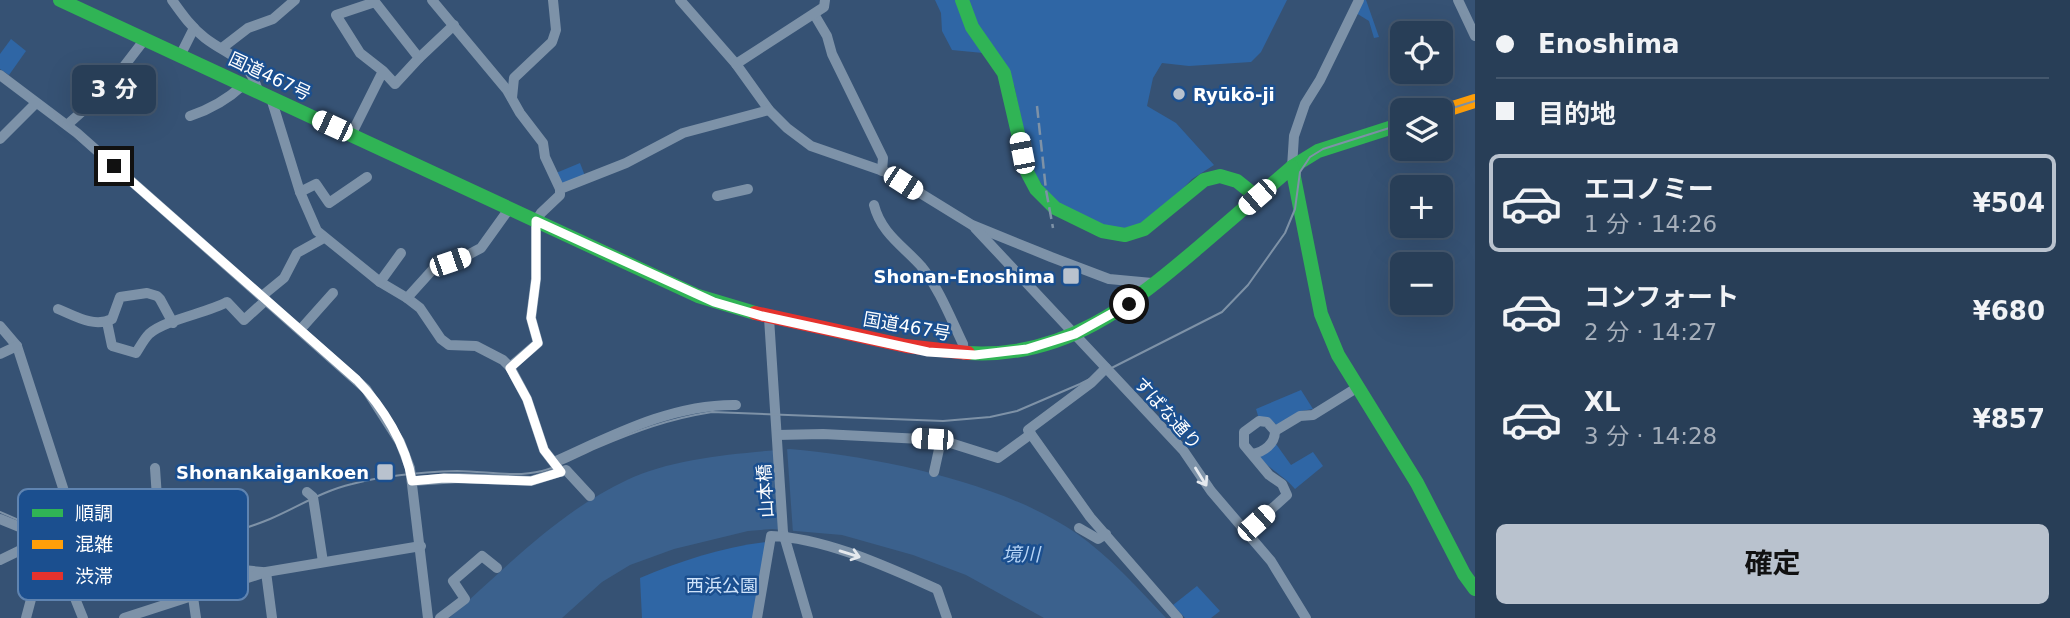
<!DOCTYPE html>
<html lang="ja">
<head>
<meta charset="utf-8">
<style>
  body { margin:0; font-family:"DejaVu Sans","Noto Sans JP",sans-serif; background:#30455d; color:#f1f3f6; height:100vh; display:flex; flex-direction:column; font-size:26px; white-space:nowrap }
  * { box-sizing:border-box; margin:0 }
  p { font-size:23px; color:#a5aeba }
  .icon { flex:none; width:38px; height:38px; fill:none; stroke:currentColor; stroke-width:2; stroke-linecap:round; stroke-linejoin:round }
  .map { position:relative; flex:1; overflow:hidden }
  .sheet { display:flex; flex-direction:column; background:#283e57; width:595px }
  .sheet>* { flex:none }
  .hud { display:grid; align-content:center; height:154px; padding:0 21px; background:#283e57 }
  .buttons { position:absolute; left:1390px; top:21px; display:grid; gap:14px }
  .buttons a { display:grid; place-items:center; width:63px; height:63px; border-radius:10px; background:#283e57; box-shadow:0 7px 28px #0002,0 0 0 2px #44576d; font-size:35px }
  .end { position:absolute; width:32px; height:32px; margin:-16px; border:9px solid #fff; background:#111; box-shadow:0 0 0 4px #111 }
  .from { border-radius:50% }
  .bubble { position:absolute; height:49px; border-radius:10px; background:#283e57; box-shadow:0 7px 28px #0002,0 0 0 2px #44576d; font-size:23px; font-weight:700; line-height:49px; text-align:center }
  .car { position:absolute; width:21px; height:42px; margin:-21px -10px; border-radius:9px; box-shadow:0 0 5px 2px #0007; background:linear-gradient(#fff 24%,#345 0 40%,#fff 0 76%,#345 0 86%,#fff 0) }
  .hud b { display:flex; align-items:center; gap:24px; height:66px; font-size:26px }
  .hud b+b { border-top:2px solid #44576d }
  .hud i { width:18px; height:18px; background:#f1f3f6 }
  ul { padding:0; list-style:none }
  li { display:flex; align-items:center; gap:21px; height:98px; margin:0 14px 10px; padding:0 7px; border:4px solid transparent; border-radius:10px }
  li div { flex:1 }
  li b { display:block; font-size:26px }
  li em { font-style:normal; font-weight:700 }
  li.on { border-color:#b9c2ce }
  li>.icon { width:63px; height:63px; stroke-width:1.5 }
  .primary-button { display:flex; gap:14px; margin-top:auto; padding:14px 21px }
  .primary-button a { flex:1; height:80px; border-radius:10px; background:#b9c2ce; color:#111; font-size:28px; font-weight:700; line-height:80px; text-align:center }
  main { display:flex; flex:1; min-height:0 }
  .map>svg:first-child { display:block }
  .green { fill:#2f66a5 }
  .water { fill:#3b618d }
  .pier { fill:#365274 }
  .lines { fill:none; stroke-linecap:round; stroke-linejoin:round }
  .street { stroke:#7d92a8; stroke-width:10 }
  .fast { stroke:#30b455; stroke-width:14 }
  .slow { stroke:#ff9f0a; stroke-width:14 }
  .jam { stroke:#e5322d; stroke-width:14 }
  .tram { stroke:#7e92a7; stroke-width:2 }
  .rail { stroke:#7e92a7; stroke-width:2.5; stroke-dasharray:12 5; stroke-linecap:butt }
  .oneway { stroke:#e5e9ee }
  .route { stroke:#fff; stroke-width:9 }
  .poi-dot { fill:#b9c2ce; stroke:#1b4f8f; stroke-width:2.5 }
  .labels { text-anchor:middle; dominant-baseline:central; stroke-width:5; stroke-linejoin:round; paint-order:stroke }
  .street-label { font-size:18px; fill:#fff; stroke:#1b4f8f }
  .poi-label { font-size:18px; font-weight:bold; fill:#fff; stroke:#1b4f8f; text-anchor:end }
  .park-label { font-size:18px; fill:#cfe3fa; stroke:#1b4f8f }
  .water-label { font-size:19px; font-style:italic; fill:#b5d3f5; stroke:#1b4f8f }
  .key { fill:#1b4f8f; stroke:#5f84b1; stroke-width:2 }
  .key-label { font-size:19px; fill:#fff }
</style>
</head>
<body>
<main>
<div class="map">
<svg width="1475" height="618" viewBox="0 0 1475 618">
  <rect width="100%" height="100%" fill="#365274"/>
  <g class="green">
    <path d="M935,0H1287L1261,52L1251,62L1189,66L1162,63L1153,78L1147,106L1176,123L1214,165L1192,179L1170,202L1150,218L1132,228L1115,229L1070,212L1051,199L1032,169L1014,85L983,53L952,50L942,31L941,13Z"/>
    <path d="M1362,0H1366L1379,37L1374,38L1369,21L1356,13Z"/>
    <path d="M11,39L26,51L9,75L0,69V54Z"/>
    <path d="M580,163L585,176L564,184L560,182L556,173Z"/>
    <path d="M1301,390L1313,409L1301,411L1277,425L1269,419H1259L1256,409Z"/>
    <path d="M1276,444L1291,465L1313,452L1323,466L1295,489C1285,477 1271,470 1259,457Z"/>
    <path d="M767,542L755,618H642L640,578C681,561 723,547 767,542Z"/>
    <path d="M1197,586L1220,611L1211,618H1185L1173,605Z"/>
  </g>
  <path class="water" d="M790,449C879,457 1001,482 1076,533C1110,557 1138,588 1166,618H1044L966,575L913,555L842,535L772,529L748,531L674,549L630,565L602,582L562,618H449C505,569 558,512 627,480C672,458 740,453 790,449Z"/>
  <path class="pier" d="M774,448H787L793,533H784Z"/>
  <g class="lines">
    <g class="street">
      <path d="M172,0C182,14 191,27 205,38C230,57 248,57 258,91"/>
      <path d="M432,0L507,90L520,113L543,143L545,157L560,189"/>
      <path d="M680,0L736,64L769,110L787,128L811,146L886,172L972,225L1051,257L1109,279L1152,283"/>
      <path d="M1458,0L1475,36"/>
      <path d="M814,14L827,36L832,54L883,158L882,171"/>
      <path d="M222,48L248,28L273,19L295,0"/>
      <path d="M180,56L194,28"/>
      <path d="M419,58L454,25"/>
      <path d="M736,64L824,7L825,0"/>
      <path d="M0,75L77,133L366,389L400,442L410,468L428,618"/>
      <path d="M271,98L300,192L317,231L380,282L407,298L420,308L441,339L449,345L476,346L503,360L510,367L527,399L544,450L561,472"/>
      <path d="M512,98L514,78L552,42L556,30L553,0"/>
      <path d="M190,116C211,109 227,100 243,85"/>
      <path d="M67,125L105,91L145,39"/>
      <path d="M351,135L383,71L395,84L419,58L375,2L336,15L360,53L383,71"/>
      <path d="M0,139L36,103"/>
      <path d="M1292,167L1294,136L1305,104L1320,80L1359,0"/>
      <path d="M300,192L316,184L329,203L367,177"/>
      <path d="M717,196L748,189"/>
      <path d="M874,205C881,233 903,246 921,266C939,288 951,319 963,344L964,355"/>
      <path d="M975,228L1183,450L1211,491L1271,561L1306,618"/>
      <path d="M380,282L401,253"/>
      <path d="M262,296L284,278L297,253L324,238"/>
      <path d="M407,298L435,267L466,256L481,248L509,209"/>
      <path d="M58,309C75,316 94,328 112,319L120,297L147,293L157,296L160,299L173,323"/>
      <path d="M769,318L783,532L808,618"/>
      <path d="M107,322L112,346L136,353C140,347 144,339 149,334C164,320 207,313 227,302L244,320L266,300"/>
      <path d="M0,326L17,346L75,525C70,543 63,560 42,558L31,545L32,532L0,519"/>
      <path d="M300,330L333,293"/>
      <path d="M0,354L17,346"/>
      <path d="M510,367L538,343L531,318L536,279V221L541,213L560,195V189L626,163L683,133L769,110"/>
      <path d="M1106,368L1091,383L1028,430L1090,517L1178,618"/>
      <path d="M1275,431L1300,416L1313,415L1358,387"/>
      <path d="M777,435L823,434L941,440"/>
      <path d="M554,462C612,436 671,404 736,405"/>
      <path d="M155,468L161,557L205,566L262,572"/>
      <path d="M934,472L941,440L998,458L1031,434"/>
      <path d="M412,481L459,478L531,481L566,470L590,496"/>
      <path d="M307,492L313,497L323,562"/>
      <path d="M1079,528L1098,539L1106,534"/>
      <path d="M1245,533L1287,495L1282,484L1269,475L1244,445V432L1259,421L1267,422L1275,431C1275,444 1264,452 1252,454"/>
      <path d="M66,549L89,556L115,559L161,557"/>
      <path d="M58,556L83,618"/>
      <path d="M0,560L31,545"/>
      <path d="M266,572L272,618"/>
      <path d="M193,597L196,618"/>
      <path d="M26,618L42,558"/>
      <path d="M124,618L266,572L421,546"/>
      <path d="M440,618L465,599L453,581L482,556L497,568"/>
      <path d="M757,618L771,536C826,538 887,567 937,589L947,618"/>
    </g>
    <g class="fast">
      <path d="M60,0L698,296L755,313"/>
      <path d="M962,0L972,27L1004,73L1027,172L1036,189L1055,208L1102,231L1125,235L1144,229L1204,180L1220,176L1237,181L1257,197"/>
      <path d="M1292,167L1318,151L1402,124"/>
      <path d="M968,353C1064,359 1131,305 1199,247C1230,220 1261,194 1292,167L1321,314L1338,355L1417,483L1464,574L1475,589"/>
    </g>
    <path class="slow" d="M1440,112L1475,101"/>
    <path class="jam" d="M755,313L906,346L968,353"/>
    <g class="tram">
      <path d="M1440,112L1475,101"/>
      <path d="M0,512C31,525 61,541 94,549C140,560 226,537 270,519C298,507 322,491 352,484C386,475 422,472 457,471C486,471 514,478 542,471C561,466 578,456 596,448C636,431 668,419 712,412L943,421L990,417L1017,411L1080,384L1222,312L1248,285L1285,233L1295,209L1300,172L1310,157L1323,149L1402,124"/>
    </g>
    <path class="rail" d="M1037,106L1046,190L1053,228"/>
  </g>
  <defs><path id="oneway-shaft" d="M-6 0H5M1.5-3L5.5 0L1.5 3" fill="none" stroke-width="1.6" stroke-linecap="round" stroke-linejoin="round" transform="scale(1.75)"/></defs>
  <g class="oneway">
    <use href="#oneway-shaft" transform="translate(1201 477) rotate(58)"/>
    <use href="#oneway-shaft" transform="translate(850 554) rotate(17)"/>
  </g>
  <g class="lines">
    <path class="route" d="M114,166L357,380C383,407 406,444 412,481L444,478L531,481L561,472L544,450L527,399L510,368L538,343L531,318L536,279V221L714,302L762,316L928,352L975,355L1027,349L1075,334L1129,304"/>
  </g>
  <g class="poi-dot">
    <circle cx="1179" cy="94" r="7"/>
    <rect x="1062" y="267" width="18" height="18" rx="3.5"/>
    <rect x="376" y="463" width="18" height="18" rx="3.5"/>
  </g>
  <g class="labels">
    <g class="street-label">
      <text transform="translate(270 76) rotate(25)">国道467号</text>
      <text transform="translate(907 326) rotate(10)">国道467号</text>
      <text transform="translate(1168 413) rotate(48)">すばな通り</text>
      <text transform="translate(765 491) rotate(-93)">山本橋</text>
    </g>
    <g class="poi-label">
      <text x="1193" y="94" text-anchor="start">Ryūkō-ji</text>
      <text x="1055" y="276">Shonan-Enoshima</text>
      <text x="369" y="472">Shonankaigankoen</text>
    </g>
    <g class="park-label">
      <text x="722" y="585">西浜公園</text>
    </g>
    <g class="water-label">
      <text x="1021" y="554">境川</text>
    </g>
  </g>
  <rect x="18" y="489" width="230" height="111" rx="10" class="key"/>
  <rect x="32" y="509" width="31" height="8" fill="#30b455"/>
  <rect x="32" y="540" width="31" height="9" fill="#ff9f0a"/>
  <rect x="32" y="572" width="31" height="8" fill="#e5322d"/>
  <g class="key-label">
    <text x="75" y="520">順調</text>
    <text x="75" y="551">混雑</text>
    <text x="75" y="583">渋滞</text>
  </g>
</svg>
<div class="buttons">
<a><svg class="icon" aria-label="locate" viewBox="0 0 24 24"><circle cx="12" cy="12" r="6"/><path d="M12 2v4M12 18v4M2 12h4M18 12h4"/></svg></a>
<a><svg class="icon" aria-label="layers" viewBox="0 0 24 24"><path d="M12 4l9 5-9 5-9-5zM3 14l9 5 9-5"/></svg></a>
<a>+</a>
<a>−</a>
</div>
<i class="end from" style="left:1129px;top:304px"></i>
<i class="end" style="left:114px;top:166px"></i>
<div class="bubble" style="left:72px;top:65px;width:84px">3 分</div>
<i class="car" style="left:332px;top:126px;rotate:295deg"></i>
<i class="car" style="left:1022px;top:153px;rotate:349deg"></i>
<i class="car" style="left:903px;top:183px;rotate:123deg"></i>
<i class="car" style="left:1257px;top:197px;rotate:229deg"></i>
<i class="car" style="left:450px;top:262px;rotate:71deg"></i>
<i class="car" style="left:932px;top:439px;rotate:273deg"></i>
<i class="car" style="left:1256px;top:523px;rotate:48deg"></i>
</div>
<section class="sheet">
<div class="hud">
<b><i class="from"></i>Enoshima</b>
<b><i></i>目的地</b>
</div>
<ul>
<li class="on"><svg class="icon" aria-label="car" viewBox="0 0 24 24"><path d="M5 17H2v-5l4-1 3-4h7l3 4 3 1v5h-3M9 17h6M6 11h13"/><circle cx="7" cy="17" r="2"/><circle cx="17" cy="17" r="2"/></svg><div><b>エコノミー</b><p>1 分 · 14:26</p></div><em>¥504</em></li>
<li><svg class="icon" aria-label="car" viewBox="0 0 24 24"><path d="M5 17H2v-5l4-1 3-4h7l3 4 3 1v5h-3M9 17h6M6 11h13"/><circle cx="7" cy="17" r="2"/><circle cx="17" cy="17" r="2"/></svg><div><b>コンフォート</b><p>2 分 · 14:27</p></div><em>¥680</em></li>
<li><svg class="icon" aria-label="car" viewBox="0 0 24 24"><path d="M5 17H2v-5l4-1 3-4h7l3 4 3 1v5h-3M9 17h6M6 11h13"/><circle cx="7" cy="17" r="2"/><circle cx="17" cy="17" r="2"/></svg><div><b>XL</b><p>3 分 · 14:28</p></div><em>¥857</em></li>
</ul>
<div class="primary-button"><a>確定</a></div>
</section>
</main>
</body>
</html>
